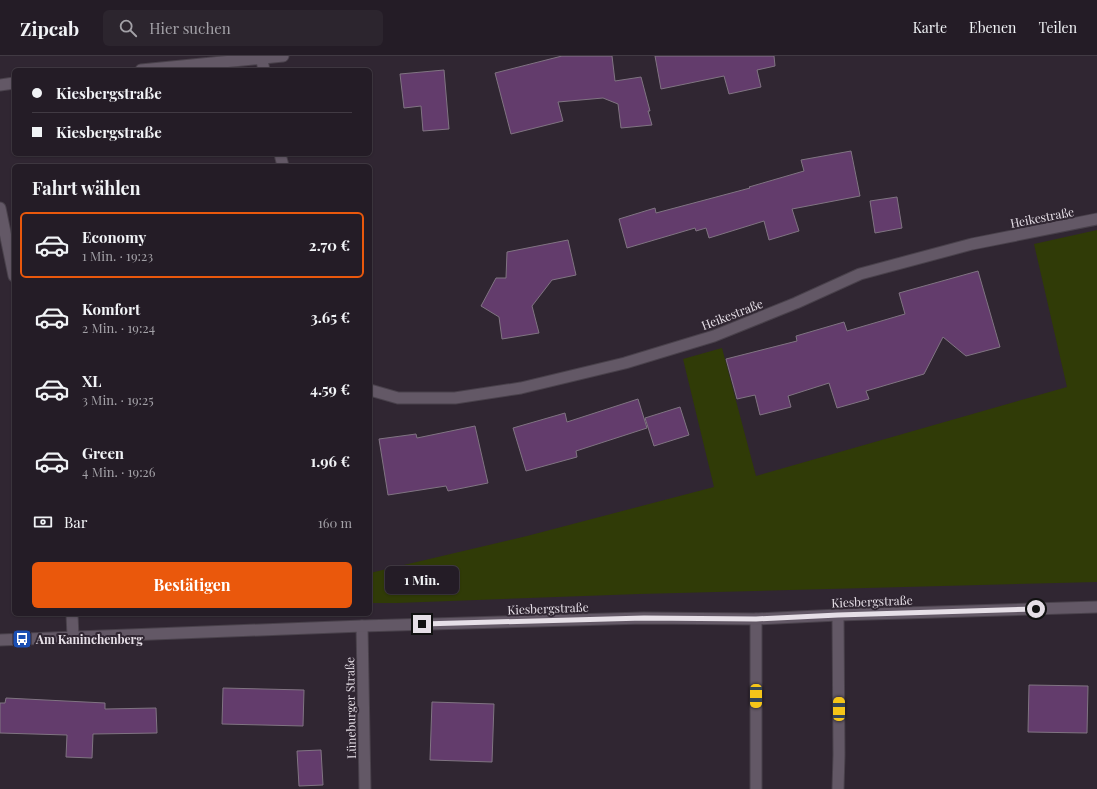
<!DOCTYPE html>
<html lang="de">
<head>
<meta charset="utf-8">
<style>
  body { margin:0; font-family:"Playfair Display",serif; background:#2c252e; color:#f1f3f6; height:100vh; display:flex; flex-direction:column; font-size:15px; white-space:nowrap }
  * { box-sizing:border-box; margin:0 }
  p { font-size:13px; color:#a3a1a7 }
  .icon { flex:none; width:22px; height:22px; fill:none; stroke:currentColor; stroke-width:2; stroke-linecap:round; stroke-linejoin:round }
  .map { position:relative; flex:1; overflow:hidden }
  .sheet { position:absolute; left:12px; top:108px; width:360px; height:452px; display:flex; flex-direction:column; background:#241c26; border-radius:6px; box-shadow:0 1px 3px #0004,0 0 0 1px #413a43 }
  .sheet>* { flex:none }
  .banner { position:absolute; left:12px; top:12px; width:360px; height:88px; border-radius:6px; box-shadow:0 1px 3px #0004,0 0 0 1px #413a43; display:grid; align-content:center; height:88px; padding:0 20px; background:#241c26 }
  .end { position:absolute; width:18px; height:18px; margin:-9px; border:5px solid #e6dfe7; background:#111; box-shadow:0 0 0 2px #111 }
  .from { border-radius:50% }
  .bubble { position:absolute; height:28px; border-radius:6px; background:#241c26; box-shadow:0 1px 3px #0004,0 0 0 1px #413a43; font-size:13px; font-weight:700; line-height:28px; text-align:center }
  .car { position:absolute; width:12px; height:24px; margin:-12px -6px; border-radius:5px; box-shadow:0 0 3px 1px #0007; background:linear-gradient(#f5c518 24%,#345 0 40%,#f5c518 0 76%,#345 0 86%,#f5c518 0) }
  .banner b { display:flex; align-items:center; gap:14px; height:38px; font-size:15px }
  .banner b+b { border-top:1px solid #413a43 }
  .banner i { width:10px; height:10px; background:#f1f3f6 }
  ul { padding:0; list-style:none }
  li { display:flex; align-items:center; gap:12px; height:66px; margin:0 8px 6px; padding:0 12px; border:2px solid transparent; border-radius:6px }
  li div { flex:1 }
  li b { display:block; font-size:15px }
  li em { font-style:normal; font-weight:700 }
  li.on { border-color:#ea580c }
  li>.icon { width:36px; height:36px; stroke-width:1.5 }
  h2 { padding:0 20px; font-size:18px; line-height:48px }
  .pay { display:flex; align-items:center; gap:10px; height:44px; padding:0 20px; font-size:15px }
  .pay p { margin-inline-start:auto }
  .cta { display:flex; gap:8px; margin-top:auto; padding:8px 20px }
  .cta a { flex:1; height:46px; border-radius:6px; background:#ea580c; color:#fff; font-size:16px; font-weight:700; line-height:46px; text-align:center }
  header { display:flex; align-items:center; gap:24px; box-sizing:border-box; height:56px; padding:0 20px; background:#241c26; border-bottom:1px solid #413a43 }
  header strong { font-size:19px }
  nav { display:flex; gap:22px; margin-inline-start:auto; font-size:14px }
  .search { width:280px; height:36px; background:#2c252e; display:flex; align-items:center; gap:10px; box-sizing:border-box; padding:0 14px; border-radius:6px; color:#a3a1a7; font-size:15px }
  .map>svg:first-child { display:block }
  .green { fill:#303b07 }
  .building { fill:#633c6c; stroke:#807482 }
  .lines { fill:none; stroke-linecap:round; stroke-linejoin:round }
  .service-casing { stroke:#49414b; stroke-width:13 }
  .minor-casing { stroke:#49414b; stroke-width:13 }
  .tertiary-casing { stroke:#49414b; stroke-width:13 }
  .service { stroke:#635866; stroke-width:11 }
  .minor { stroke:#635866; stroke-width:11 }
  .tertiary { stroke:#635866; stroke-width:11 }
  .route { stroke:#e6dfe7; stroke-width:5 }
  .labels { text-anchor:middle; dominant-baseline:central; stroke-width:4; stroke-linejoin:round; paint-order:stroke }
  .street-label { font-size:12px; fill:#e6dfe7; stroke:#302632 }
  .poi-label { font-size:12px; font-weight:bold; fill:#e6dfe7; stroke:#302632; text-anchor:start }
</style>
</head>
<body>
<header>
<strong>Zipcab</strong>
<div class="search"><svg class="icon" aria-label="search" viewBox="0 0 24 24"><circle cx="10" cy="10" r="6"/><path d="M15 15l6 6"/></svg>Hier suchen</div>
<nav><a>Karte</a><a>Ebenen</a><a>Teilen</a></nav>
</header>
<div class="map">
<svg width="1097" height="733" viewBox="0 0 1097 733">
  <rect width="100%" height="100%" fill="#302632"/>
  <path class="green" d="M1097,174V526L639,538L397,547H370V517L527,480L714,431L683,303L722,292L756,420L1067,331L1034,188Z"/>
  <g class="building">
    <path d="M562,0H612L615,25L641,21L650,55H648L652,69L621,72L618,48L603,42L558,46L563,65L511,78L495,17Z"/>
    <path d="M655,0H774L775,10L757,14L761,31L729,38L724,20L661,33Z"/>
    <path d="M444,14L449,73L423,75L421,50L404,52L400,18Z"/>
    <path d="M851,95L860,140L792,153L799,175L769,184L764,165L709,182L706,172L696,175L695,172L627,192L619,163L655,152L656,157L750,132L749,131L804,115L801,104Z"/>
    <path d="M897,141L902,172L875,177L870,145Z"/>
    <path d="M568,184L576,219L552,224L532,250L539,277L502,283L499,261L481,250L496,222H506L507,196Z"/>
    <path d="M978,215L1000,291L966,300L943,281L924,318L866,335L869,343L837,352L829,327L788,340L791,351L760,359L755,339L737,343L726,303L797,285L796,280L844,266L847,275L905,258L899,237Z"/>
    <path d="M638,343L647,372L576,395L577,401L526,415L513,372L565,357L567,366Z"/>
    <path d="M680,351L689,379L654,390L645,362Z"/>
    <path d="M475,370L488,427L448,435L446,430L388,439L379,383L416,378L417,382Z"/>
    <path d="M1029,629L1088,630L1087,677L1028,676Z"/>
    <path d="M223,632L304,634L303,670L222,668Z"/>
    <path d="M6,642L105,647V653L156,652L157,677L93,678L92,702L66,701L67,679L0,677V647H5Z"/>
    <path d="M432,646L494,648L492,706L430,704Z"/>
    <path d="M321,694L323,729L299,730L297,695Z"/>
  </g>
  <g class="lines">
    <g class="service-casing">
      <g id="service">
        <path d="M756,733V563"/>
        <path d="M838,733L839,699L838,559"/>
      </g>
    </g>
    <g class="minor-casing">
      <g id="minor">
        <path d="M261,0L264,14"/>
        <path d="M141,14L283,0"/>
        <path d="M0,29L14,27"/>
        <path d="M280,98L283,110"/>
        <path d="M0,152L14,220"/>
        <path d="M370,334L398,342H455L521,332L625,307L714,280L796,247L860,218L972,188L1097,163"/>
        <path d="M72,558L73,581"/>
        <path d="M362,570L365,733"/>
      </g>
    </g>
    <g class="tertiary-casing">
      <path id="tertiary" d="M0,584L362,570L644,562L756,563L838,559L1097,551"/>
    </g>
    <use href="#service" class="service"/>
    <use href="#minor" class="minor"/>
    <use href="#tertiary" class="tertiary"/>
  </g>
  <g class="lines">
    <path class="route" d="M422,568L644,562L756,563L838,559L1036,553"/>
  </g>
  <defs>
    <g id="bus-square" transform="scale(1)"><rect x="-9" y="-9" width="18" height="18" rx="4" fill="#1a4fb4" stroke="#302632"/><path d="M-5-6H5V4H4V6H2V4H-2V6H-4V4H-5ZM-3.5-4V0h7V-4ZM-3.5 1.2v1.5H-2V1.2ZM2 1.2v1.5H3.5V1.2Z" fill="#fff"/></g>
  </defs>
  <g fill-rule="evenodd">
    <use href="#bus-square" x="22" y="583"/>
  </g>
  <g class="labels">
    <g class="street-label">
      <text transform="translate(1042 161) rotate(-11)">Heikestraße</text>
      <text transform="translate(732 258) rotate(-21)">Heikestraße</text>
      <text transform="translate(872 545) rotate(-2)">Kiesbergstraße</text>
      <text transform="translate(548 552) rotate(-2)">Kiesbergstraße</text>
      <text transform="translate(350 652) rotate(-91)">Lüneburger Straße</text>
    </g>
    <g class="poi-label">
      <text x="36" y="583">Am Kaninchenberg</text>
    </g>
  </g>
</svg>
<i class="end from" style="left:1036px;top:553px"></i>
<i class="end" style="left:422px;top:568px"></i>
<div class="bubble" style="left:385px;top:510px;width:74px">1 Min.</div>
<i class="car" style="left:756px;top:640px;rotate:180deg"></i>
<i class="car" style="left:839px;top:653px;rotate:0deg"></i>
<div class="banner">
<b><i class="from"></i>Kiesbergstraße</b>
<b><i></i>Kiesbergstraße</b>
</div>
<section class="sheet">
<h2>Fahrt wählen</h2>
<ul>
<li class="on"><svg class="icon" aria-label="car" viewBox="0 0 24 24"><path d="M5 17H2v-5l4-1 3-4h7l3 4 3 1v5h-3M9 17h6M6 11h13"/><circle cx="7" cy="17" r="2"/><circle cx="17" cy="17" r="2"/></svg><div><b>Economy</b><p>1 Min. · 19:23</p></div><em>2.70 €</em></li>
<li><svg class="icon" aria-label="car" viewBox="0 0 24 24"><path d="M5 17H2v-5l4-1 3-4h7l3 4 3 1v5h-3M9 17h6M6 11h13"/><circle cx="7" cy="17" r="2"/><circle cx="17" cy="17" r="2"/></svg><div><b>Komfort</b><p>2 Min. · 19:24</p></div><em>3.65 €</em></li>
<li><svg class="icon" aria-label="car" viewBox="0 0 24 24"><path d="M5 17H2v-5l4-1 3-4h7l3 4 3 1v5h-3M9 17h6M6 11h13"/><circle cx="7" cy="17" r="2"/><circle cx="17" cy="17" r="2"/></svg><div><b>XL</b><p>3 Min. · 19:25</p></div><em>4.59 €</em></li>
<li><svg class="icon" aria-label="car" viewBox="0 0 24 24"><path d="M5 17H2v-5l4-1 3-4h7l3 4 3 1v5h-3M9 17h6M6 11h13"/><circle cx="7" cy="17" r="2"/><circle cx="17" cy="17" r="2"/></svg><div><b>Green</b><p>4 Min. · 19:26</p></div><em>1.96 €</em></li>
</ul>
<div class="pay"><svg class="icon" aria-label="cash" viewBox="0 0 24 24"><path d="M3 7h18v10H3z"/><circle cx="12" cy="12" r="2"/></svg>Bar<p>160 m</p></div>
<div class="cta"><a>Bestätigen</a></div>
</section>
</div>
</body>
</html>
